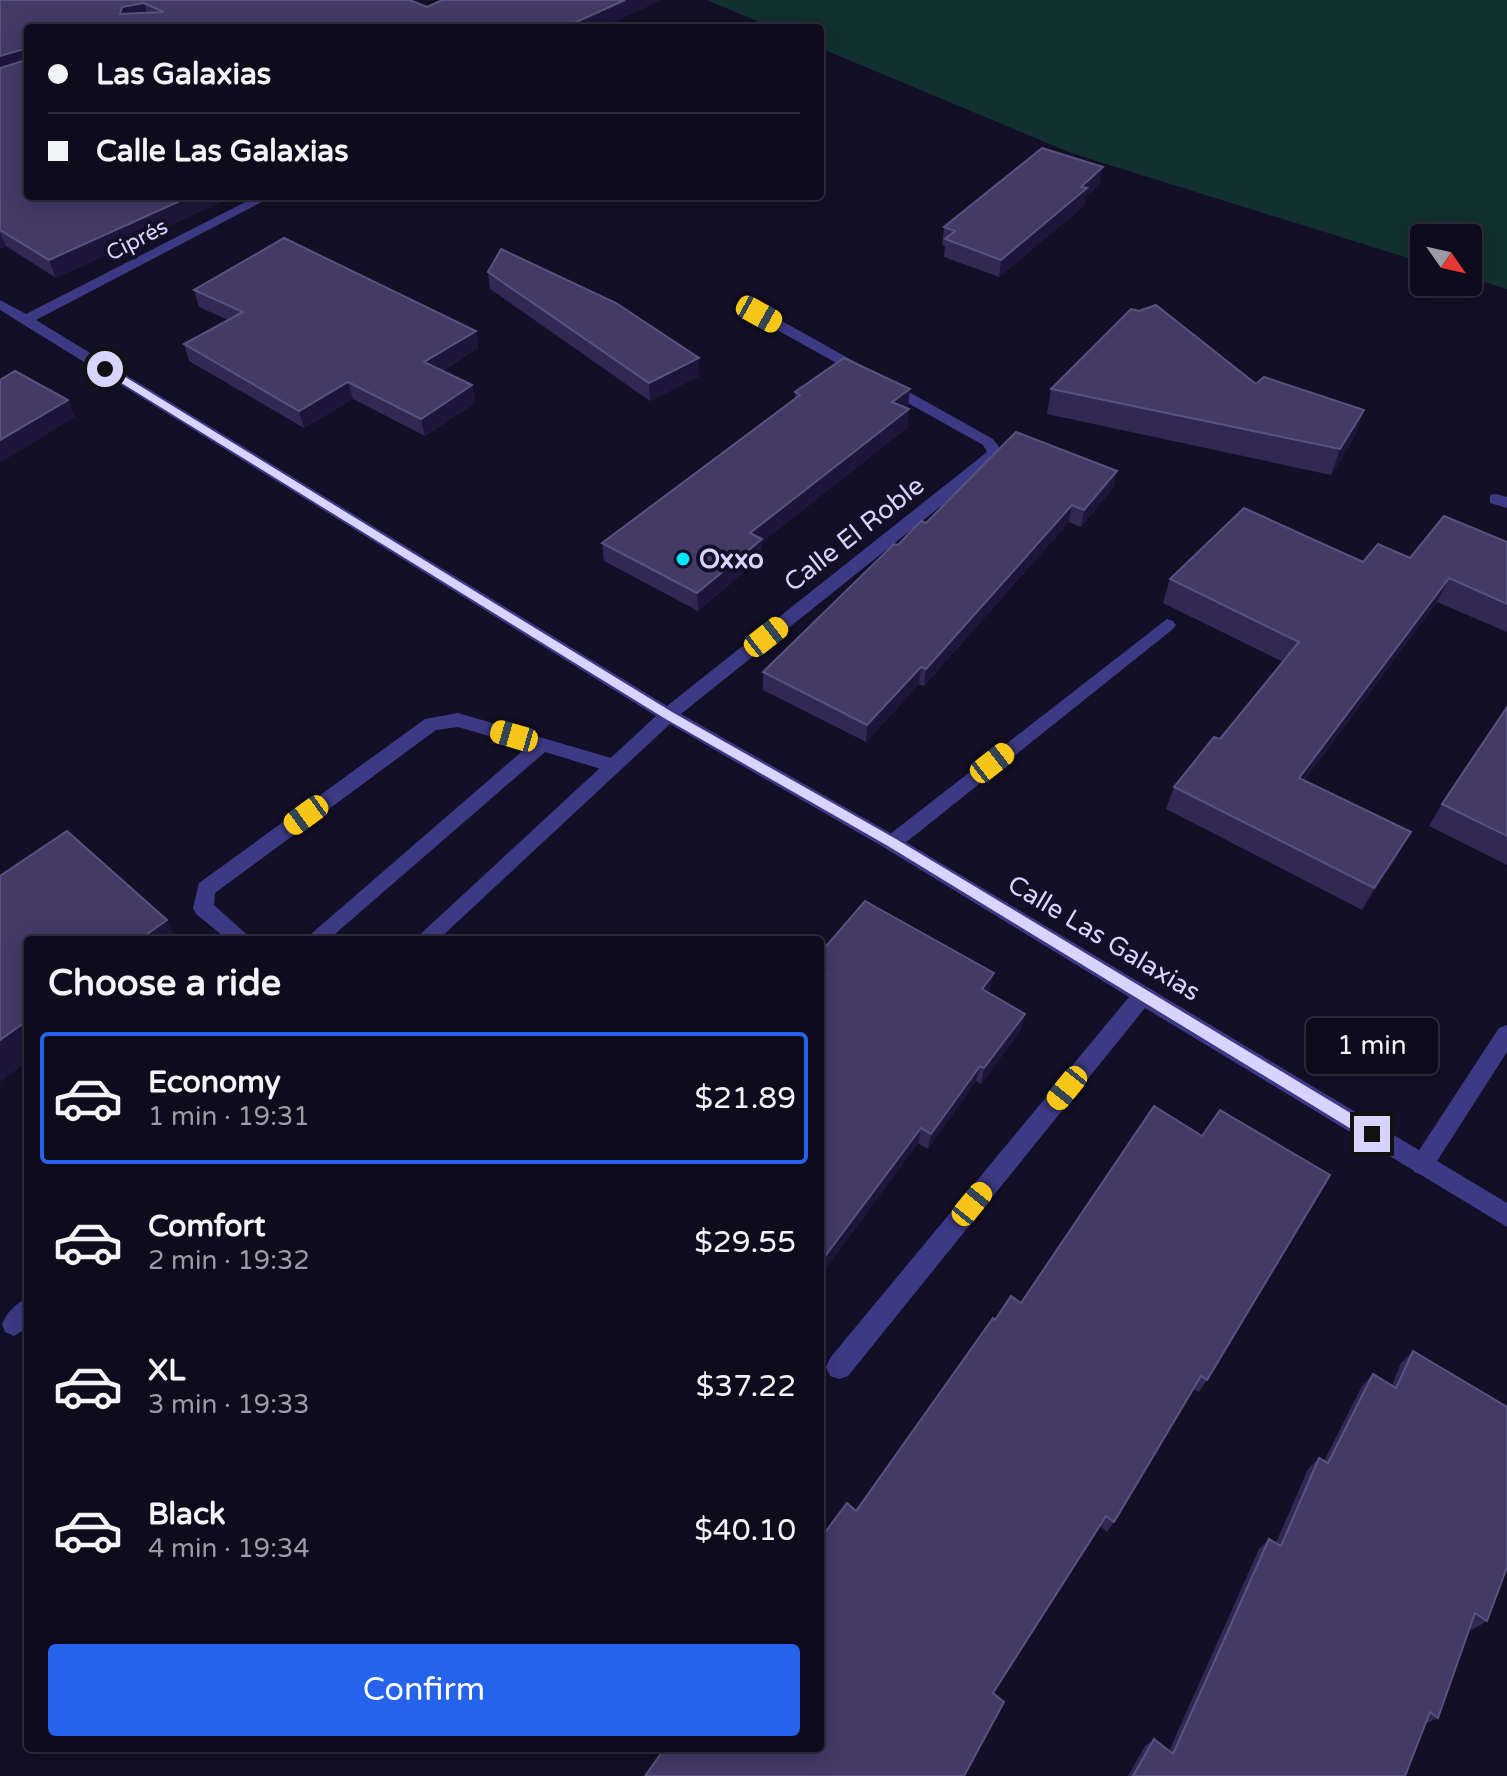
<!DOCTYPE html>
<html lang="en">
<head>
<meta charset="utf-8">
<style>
  body { margin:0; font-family:"Varela Round",sans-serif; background:#1c1929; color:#f1f3f6; height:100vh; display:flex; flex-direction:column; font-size:30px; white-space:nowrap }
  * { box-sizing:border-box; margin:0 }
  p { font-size:26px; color:#9b9ba3 }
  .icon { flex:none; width:44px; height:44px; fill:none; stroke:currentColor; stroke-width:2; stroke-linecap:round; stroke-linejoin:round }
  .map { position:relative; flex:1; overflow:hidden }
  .panel { position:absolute; left:24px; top:936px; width:800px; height:816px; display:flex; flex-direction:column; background:#0e0b1c; border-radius:8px; box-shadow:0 4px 20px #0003,0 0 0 2px #2e2b3b }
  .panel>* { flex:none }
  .banner { position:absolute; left:24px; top:24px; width:800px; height:176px; border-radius:8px; box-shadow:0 4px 20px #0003,0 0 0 2px #2e2b3b; display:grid; align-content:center; height:176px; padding:0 24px; background:#0e0b1c }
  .needle { width:52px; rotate:124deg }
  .buttons { position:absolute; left:1410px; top:224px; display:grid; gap:16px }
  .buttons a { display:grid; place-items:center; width:72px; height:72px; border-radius:8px; background:#0e0b1c; box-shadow:0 4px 20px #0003,0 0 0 2px #2e2b3b; font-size:40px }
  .end { position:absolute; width:36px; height:36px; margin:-18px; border:10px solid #d9d4ff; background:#111; box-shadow:0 0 0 4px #111 }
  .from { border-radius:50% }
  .bubble { position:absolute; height:56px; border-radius:8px; background:#0e0b1c; box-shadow:0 4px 20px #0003,0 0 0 2px #2e2b3b; font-size:26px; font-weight:600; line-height:56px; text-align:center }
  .car { position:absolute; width:24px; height:48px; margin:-24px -12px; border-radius:10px; box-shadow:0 0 6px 2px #0007; background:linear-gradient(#f5c518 24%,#345 0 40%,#f5c518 0 76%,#345 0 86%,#f5c518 0) }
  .banner b { display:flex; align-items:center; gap:28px; height:76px; font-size:30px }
  .banner b+b { border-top:2px solid #2e2b3b }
  .banner i { width:20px; height:20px; background:#f1f3f6 }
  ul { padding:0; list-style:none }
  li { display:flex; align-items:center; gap:24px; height:132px; margin:0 16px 12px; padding:0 8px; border:4px solid transparent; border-radius:8px }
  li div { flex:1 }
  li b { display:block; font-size:30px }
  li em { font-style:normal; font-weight:600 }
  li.current { border-color:#2563eb }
  li>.icon { width:72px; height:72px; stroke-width:1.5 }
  h2 { padding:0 24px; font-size:36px; line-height:96px }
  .cta { display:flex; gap:16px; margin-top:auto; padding:16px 24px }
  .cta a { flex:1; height:92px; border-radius:8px; background:#2563eb; color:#fff; font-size:32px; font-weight:600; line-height:92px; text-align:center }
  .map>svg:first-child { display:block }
  .green { fill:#12302f }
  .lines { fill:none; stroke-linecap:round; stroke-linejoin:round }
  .lane { fill:#3d3a85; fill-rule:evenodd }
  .street { fill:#3d3a85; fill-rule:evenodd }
  .wall { fill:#312854 }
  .shaded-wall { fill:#1d163a }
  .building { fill:#433a66; stroke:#5a527e; stroke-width:2; fill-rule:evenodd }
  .route { fill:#d9d4ff }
  .poi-dot { fill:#00e5ff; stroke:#130f26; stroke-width:3 }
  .labels { text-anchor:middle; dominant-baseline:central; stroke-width:8; stroke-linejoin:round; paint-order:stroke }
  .far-street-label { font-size:22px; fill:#d9d4ff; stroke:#130f26 }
  .street-label { font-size:26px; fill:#d9d4ff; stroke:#130f26 }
  .poi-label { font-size:26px; font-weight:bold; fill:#d9d4ff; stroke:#130f26; text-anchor:start }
</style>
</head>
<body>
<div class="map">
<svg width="1507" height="1776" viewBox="0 0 1507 1776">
  <rect width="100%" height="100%" fill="#130f26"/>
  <path class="green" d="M707,0H1507V289L1468,277V238H1424V263L1071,153L820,48V28H773Z"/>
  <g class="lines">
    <g class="lane">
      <path d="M1496,494L1507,497V508L1490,503V495Z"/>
      <path d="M1167,619L1173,621L1176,625L1173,629L899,848H885L882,843L885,838Z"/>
      <path d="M458,713L618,760L620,765L611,772L545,752L328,940H304L527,747L458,727L436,730L215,893L214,905L253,940H228L196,914L193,908L199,883L425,719Z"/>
      <path d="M1507,1025V1052L1430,1172L1422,1175L1414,1172L1411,1165L1414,1158L1499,1028Z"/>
    </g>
    <g class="street">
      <path d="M257,196H273L36,320L667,706L987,452L983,445L754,317V311H764L993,439L1003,452L991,466L681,714L899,838L1507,1203V1227L1145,1008L848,1376L839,1379L830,1376L826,1367L830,1358L1129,997L885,848L670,724L438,940H414L656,716L0,310V300L26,314Z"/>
      <path d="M28,1298V1327L14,1336L5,1332L2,1324C7,1312 16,1303 28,1298Z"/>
    </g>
  </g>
  <g class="wall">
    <path d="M0,0L427,7L442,0H661L600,28L28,196H234L56,278L6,246L0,249Z"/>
    <path d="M1100,184L1085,197L1084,206L999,277L944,257L945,246L942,245L944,227Z"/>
    <path d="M488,272L699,376L650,401L490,289Z"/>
    <path d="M194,290L476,331L478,348L442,371L472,385L475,403L425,436L353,399L304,428L189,361L184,344L228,320L199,307Z"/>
    <path d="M1256,384L1364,410L1355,436L1331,475L1047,414L1051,389Z"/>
    <path d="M795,392L908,407L906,408L908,427L762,542V557L698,611L604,561L602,543L795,398Z"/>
    <path d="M1117,471L1113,488L1081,527L1069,522L924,686L919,684L866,742L763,690V672L898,545L926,523Z"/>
    <path d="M1507,542V632L1437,602L1304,781L1398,855L1362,910L1166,809L1174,787L1220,739L1283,662L1163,603L1170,579L1410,558Z"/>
    <path d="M1507,707V865L1429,826L1442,804Z"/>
    <path d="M820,953L990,990L988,992L1021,1030L981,1084L976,1081L928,1149L918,1143L820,1276Z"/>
    <path d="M1154,1106L1207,1380L1199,1392L1193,1389L1114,1522L1107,1532L1100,1526L993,1693L820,1748L856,1511L995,1320L1021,1303Z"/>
    <path d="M1413,1351L1487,1621L1472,1630L1470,1628L1438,1718L1425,1724L1405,1776H1128L1145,1746L1154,1739L1169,1751L1259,1549L1269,1539L1276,1543L1308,1469L1319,1458L1324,1461L1362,1386L1373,1374L1392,1385L1401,1363Z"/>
  </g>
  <g class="shaded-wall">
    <path d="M625,0H661L600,28H563Z"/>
    <path d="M144,3L148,19L120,14L122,7Z"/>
    <path d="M24,49L28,61L0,75V56Z"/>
    <path d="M1103,167L1100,184L1085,197L1084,206L999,277L1001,260Z"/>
    <path d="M191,196H234L56,278L49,260Z"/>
    <path d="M0,233L6,246L0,249Z"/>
    <path d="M476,331L478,348L428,379L424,362Z"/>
    <path d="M699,358V376L650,401L649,383Z"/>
    <path d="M348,382L353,399L304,428L299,411Z"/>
    <path d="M472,385L475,403L425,436L421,419Z"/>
    <path d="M910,389L908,407L891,420L892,402Z"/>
    <path d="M68,400L75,417L0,463V440Z"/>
    <path d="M909,409L908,427L762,542V557L698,611L697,593L750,533Z"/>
    <path d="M1364,410L1355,436L1331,475L1340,449Z"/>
    <path d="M1117,471L1113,488L1081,527L1084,510Z"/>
    <path d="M1072,505L1069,522L924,686L926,669Z"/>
    <path d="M1449,578L1437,602L1289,801L1299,778Z"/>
    <path d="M921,667L919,684L866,742L867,725Z"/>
    <path d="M1411,832L1398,855L1362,910L1374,888Z"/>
    <path d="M167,920L177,940H139Z"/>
    <path d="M994,973L990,990L978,1005L982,989Z"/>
    <path d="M1025,1014L1021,1030L981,1084L984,1068Z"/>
    <path d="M28,1020V1061L0,1082V1040Z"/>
    <path d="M980,1066L976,1081L928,1149L931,1134Z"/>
    <path d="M921,1128L918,1143L820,1276V1263Z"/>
  </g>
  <g class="building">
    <path d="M0,0H410L427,7L442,0H625L563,28H28V196H191L49,260L0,230V68L23,61L24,49L0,56ZM144,3L164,12L120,14L122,7Z"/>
    <path d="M1042,148L1103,167L1081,187L1087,188L1001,260L945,239L955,231L944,227Z"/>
    <path d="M284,238L476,331L424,362L472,385L421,419L348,382L299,411L184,344L243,312L194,290Z"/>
    <path d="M501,249L616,303L699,358L649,383L488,272Z"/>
    <path d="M1156,305L1256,384L1264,377L1364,410L1340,449L1051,389L1131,309L1139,311Z"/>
    <path d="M844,358L910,389L892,402L909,409L750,533L762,539L697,593L602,543L800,395L795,392Z"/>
    <path d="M15,371L68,400L0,440V380Z"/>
    <path d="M1016,432L1117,471L1084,510L1072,505L926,669L921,667L867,725L763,672L894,544L898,545L921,521L926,523Z"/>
    <path d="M1244,508L1363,562L1378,544L1410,558L1444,516L1507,542V604L1449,578L1299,778L1411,832L1374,888L1174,787L1214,737L1220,739L1299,642L1170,579Z"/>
    <path d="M1507,707V836L1442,804Z"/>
    <path d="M67,831L167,920L139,940H28V1020L0,1040V876Z"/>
    <path d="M865,901L994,973L982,989L1025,1014L984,1068L980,1066L931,1134L921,1128L820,1263V981L826,974L820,971V953Z"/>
    <path d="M1154,1106L1202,1136L1220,1110L1330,1175L1207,1380L1201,1376L1114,1522L1106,1516L993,1693L1004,1702L964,1776H645L665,1748H820V1539L847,1503L856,1511L993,1318L995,1320L1011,1296L1021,1303Z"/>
    <path d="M1413,1351L1507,1407V1567L1487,1621L1475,1613L1438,1718L1430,1712L1405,1776H1133L1154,1739L1173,1754L1269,1539L1281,1546L1319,1458L1328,1463L1373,1374L1396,1388Z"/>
  </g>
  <path class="route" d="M102,367H109L672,712L896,839L1377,1129V1138H1366L888,846L664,718L102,371Z"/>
  <circle class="poi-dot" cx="683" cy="559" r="8"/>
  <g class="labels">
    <g class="far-street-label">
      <text transform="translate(137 240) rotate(-27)">Ciprés</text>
    </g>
    <g class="street-label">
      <text transform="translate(854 534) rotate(-38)">Calle El Roble</text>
      <text transform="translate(1104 938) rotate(31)">Calle Las Galaxias</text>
    </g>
    <g class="poi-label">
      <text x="699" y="559">Oxxo</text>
    </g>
  </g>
</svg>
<div class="buttons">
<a><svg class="needle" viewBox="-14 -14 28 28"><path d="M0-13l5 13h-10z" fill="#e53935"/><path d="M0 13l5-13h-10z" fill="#9b9ba3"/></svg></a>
</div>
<i class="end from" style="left:105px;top:369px"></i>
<i class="end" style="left:1372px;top:1134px"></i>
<div class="bubble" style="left:1306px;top:1018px;width:132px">1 min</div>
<i class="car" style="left:759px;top:314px;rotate:119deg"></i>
<i class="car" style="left:766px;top:637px;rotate:52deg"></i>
<i class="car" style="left:514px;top:736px;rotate:286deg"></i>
<i class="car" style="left:992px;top:763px;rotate:52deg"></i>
<i class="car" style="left:306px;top:815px;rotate:234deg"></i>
<i class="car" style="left:1067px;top:1088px;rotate:219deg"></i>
<i class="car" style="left:972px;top:1204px;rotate:39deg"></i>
<div class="banner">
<b><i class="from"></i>Las Galaxias</b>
<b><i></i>Calle Las Galaxias</b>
</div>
<section class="panel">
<h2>Choose a ride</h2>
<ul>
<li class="current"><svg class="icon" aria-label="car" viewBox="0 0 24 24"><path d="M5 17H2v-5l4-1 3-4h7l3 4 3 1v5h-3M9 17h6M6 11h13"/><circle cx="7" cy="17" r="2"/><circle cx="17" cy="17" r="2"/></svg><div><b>Economy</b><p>1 min · 19:31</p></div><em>$21.89</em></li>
<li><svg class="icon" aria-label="car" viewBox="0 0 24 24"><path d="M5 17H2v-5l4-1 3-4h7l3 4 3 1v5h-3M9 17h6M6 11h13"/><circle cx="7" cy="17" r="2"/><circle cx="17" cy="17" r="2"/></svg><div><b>Comfort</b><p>2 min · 19:32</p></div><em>$29.55</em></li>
<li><svg class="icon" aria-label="car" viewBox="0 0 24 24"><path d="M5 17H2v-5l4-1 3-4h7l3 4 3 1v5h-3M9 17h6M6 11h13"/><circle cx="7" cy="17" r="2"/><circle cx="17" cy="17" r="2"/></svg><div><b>XL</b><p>3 min · 19:33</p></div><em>$37.22</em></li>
<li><svg class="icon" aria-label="car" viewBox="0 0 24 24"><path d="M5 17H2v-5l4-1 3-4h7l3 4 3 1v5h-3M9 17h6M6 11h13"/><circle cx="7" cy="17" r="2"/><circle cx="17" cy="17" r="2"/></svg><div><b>Black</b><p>4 min · 19:34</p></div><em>$40.10</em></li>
</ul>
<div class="cta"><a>Confirm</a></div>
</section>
</div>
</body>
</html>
